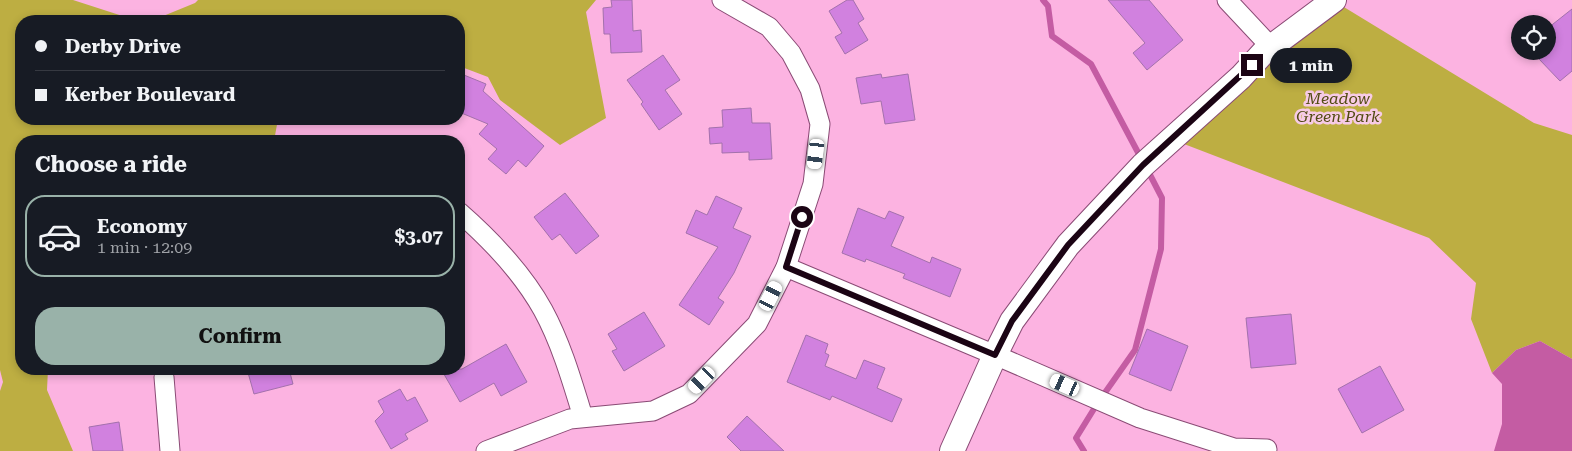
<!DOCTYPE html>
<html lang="en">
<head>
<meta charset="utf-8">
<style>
  body { margin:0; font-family:"Roboto Serif",serif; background:#242831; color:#f1f3f6; height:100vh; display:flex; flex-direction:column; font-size:19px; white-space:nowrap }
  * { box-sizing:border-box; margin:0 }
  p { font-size:16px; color:#9ea1a6 }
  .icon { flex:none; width:28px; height:28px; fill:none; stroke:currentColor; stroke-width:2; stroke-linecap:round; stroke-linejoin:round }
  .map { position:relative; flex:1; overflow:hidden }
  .drawer { position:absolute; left:15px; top:135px; width:450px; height:240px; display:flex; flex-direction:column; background:#171b24; border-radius:20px; box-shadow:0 2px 8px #0003 }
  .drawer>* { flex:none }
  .banner { position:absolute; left:15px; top:15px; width:450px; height:110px; border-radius:20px; box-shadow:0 2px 8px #0003; display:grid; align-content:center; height:110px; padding:0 20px; background:#171b24 }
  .tools { position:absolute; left:1511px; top:15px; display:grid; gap:10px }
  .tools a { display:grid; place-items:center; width:45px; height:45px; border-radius:50%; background:#171b24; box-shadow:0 2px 8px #0003; font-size:25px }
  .end { position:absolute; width:22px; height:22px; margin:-11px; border:6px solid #1b0414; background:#fff; box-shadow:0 0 0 2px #fff }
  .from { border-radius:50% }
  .bubble { position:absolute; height:35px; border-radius:18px; background:#171b24; box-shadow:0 2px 8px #0003; font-size:16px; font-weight:700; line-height:35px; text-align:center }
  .car { position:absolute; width:15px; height:30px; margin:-15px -8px; border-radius:6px; box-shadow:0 0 4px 1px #0007; background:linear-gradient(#fff 24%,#345 0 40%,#fff 0 76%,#345 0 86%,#fff 0) }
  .banner b { display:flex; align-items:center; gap:18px; height:48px; font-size:19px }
  .banner b+b { border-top:1px solid #363941 }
  .banner i { width:12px; height:12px; background:#f1f3f6 }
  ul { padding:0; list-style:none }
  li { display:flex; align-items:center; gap:15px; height:82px; margin:0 10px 8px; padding:0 10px; border:2px solid transparent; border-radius:20px }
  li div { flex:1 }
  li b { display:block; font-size:19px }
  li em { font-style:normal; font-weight:700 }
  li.current { border-color:#99b2a9 }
  li>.icon { width:45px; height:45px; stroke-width:1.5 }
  h2 { padding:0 20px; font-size:22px; line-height:60px }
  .primary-button { display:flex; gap:10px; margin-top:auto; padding:10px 20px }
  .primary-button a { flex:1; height:58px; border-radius:20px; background:#99b2a9; color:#111; font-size:20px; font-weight:700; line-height:58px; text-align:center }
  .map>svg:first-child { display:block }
  .green { fill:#bdae42 }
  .water { fill:#c45ca3 }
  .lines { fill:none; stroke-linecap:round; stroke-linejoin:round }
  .stream { stroke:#c45ca3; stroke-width:6 }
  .building { fill:#d181df; stroke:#a371ac }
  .minor-casing { stroke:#8a4b75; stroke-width:21 }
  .tertiary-casing { stroke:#8a4b75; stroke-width:26 }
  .minor { stroke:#fff; stroke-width:19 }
  .tertiary { stroke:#fff; stroke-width:24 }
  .route { stroke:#1b0414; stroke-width:6 }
  .labels { text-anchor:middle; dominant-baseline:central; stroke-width:5; stroke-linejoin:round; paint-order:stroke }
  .park-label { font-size:16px; font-style:italic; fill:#514a11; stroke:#f7cbe6 }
</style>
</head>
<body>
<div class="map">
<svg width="1572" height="451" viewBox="0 0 1572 451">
  <rect width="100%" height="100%" fill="#fcb3e1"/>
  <g class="green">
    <path d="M0,0H73L138,21H21V119H278L274,141H21V369H48L47,390L73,451H0V391L3,382L0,370Z"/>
    <path d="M198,0H596L586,12L606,118L560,145L500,100L488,77L459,66V21H151L195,3Z"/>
    <path d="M1334,1L1534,123L1572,135V359L1540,341L1516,350L1492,373L1471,319L1476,283L1429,238L1171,139Z"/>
  </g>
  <path class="water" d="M1540,341L1572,359V451H1494L1502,424V384L1492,373L1516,350Z"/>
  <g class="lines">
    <g class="stream">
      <path d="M1043,0L1048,6L1052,36L1091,64L1142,160"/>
      <path d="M1084,451L1076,438L1097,404L1135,350L1161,249L1162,198L1147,169"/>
    </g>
  </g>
  <g class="building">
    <path d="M611,0H632L633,31L641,30L642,52L611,53L610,34H604L603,8L612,7Z"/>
    <path d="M847,0H853L864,19L858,23L868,40L845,54L835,37L842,33L829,11Z"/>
    <path d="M1108,0H1149L1183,40L1147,70L1133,53L1145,43Z"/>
    <path d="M1572,9V71L1560,81L1539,59L1548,52V28Z"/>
    <path d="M663,55L680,80L665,90L682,114L659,130L641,104L643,102L627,80Z"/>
    <path d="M459,73L486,84L483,91L544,146L526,167L518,160L506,174L488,159L497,149L479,134L488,124L459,112Z"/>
    <path d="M881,74L882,78L908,74L915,120L885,124L881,101L861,104L856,78Z"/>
    <path d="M751,108L752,123H770L772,159L749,160V152L722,153V143L710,144L709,128L723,127L722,110Z"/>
    <path d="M565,193L599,236L576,254L560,234L552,240L534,217Z"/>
    <path d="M716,196L742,208L733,228L751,236L734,273L718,298L724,302L709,325L679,305L718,247L686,233L696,210L707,215Z"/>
    <path d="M858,208L885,219L889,211L904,217L891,246L930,263L932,257L961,269L950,297L903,278L905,274L866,259L865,262L842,253Z"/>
    <path d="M644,312L665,346L624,371L612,351L617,349L608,334Z"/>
    <path d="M1291,314L1296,364L1251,368L1246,318Z"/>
    <path d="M1147,329L1188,346L1171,391L1129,374Z"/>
    <path d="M806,335L828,344L825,353L829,355L825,366L856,379L864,360L885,368L877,388L902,399L892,422L832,396L830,400L787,382Z"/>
    <path d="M506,344L527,382L501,396L494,383L460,402L441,369H462Z"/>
    <path d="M1380,366L1404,410L1362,433L1338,389Z"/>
    <path d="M247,369H289L293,384L254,394Z"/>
    <path d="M400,389L407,401L415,397L428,421L405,434L408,439L391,449L375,421L384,412L378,401Z"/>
    <path d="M747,416L784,451H741L727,437Z"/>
    <path d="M119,422L123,451H93L89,427Z"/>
  </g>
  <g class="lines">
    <g class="minor-casing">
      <g id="minor">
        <path d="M1227,0L1271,47"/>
        <path d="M459,212C491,240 522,272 543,310C561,343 572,381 583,417"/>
        <path d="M786,267L995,355L1140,418L1234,448L1267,449"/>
        <path d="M164,377L170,451"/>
        <path d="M486,451L570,419L653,411L689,394L757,324L786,267L813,184L820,124L810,89L791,53L769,27L722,0"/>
      </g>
    </g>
    <g class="tertiary-casing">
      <path id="tertiary" d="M952,451L995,355L1012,321L1068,245L1143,165L1241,77L1263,53L1334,0"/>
    </g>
    <use href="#minor" class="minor"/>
    <use href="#tertiary" class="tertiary"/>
  </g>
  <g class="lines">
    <path class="route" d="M802,217L786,267L995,355L1012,321L1068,245L1143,165L1252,65"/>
  </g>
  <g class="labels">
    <g class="park-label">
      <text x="1338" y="98">Meadow<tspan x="1338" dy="18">Green Park</tspan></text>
    </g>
  </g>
</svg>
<div class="tools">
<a><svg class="icon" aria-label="locate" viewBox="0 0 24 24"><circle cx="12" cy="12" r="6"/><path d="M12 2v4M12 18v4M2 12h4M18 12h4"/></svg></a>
</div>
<i class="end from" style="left:802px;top:217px"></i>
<i class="end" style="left:1252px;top:65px"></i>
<div class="bubble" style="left:1270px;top:48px;width:82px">1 min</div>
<i class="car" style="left:816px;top:154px;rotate:187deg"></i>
<i class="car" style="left:771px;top:296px;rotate:27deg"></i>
<i class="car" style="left:702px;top:380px;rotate:224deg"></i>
<i class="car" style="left:1065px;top:385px;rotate:294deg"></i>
<div class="banner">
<b><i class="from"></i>Derby Drive</b>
<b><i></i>Kerber Boulevard</b>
</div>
<section class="drawer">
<h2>Choose a ride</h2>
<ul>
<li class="current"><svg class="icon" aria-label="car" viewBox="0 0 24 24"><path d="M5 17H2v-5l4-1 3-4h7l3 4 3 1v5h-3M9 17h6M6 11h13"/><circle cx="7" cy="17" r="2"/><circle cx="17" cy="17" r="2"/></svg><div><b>Economy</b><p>1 min · 12:09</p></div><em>$3.07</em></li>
</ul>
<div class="primary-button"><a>Confirm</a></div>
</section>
</div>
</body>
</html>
